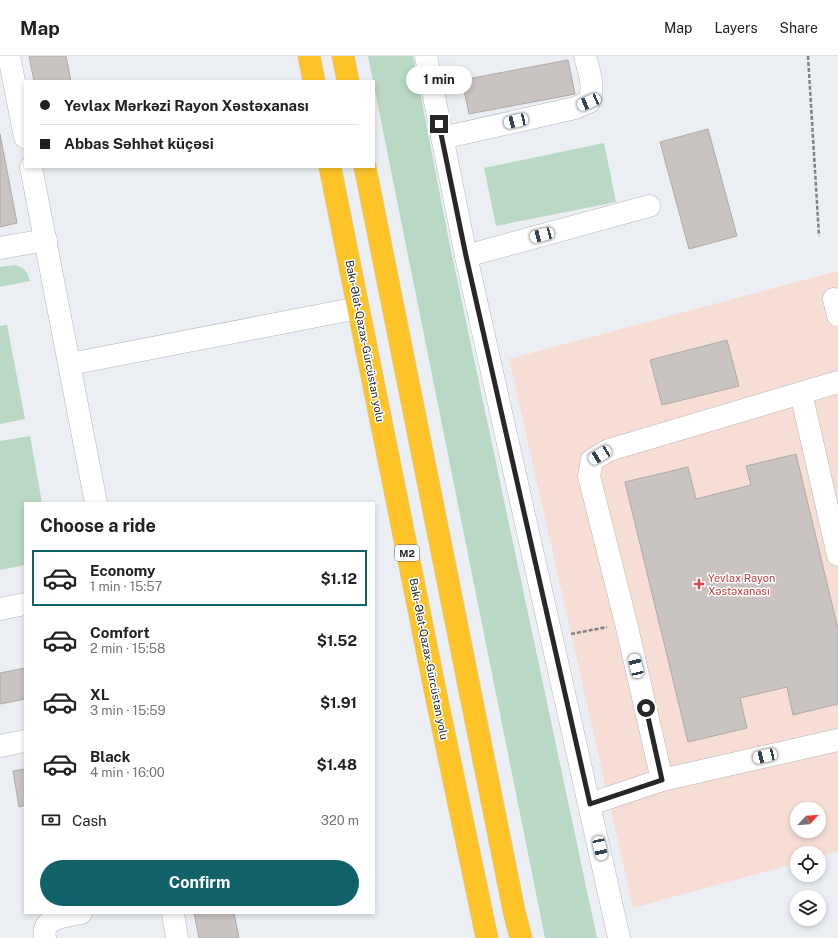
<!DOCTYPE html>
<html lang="en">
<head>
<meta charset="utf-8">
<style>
  body { margin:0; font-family:"Public Sans",sans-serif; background:#f6f6f6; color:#202124; height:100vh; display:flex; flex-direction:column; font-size:15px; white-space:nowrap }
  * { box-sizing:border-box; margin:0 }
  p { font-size:13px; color:#757577 }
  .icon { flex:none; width:22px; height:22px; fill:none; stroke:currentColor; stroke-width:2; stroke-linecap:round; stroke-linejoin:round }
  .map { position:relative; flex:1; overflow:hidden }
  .drawer { position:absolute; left:24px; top:446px; width:351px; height:412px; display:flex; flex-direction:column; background:#fff; border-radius:0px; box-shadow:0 2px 6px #0003 }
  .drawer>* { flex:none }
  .top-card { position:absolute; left:24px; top:24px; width:351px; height:88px; border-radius:0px; box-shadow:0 2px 6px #0003; display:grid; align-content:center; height:88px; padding:0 16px; background:#fff }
  .needle { width:26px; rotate:64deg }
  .controls { position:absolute; left:790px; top:746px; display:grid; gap:8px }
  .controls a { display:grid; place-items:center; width:36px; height:36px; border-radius:50%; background:#fff; box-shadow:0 2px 6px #0003; font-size:20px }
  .end { position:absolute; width:18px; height:18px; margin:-9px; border:5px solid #262729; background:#fff; box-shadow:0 0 0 2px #fff }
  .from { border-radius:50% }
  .bubble { position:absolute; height:28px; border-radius:14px; background:#fff; box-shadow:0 2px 6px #0003; font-size:13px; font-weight:700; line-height:28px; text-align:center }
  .car { position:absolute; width:12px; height:24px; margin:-12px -6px; border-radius:5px; box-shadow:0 0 3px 1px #0007; background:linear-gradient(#fff 24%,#345 0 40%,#fff 0 76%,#345 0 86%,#fff 0) }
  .top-card b { display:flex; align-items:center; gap:14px; height:38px; font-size:15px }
  .top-card b+b { border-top:1px solid #e0e0e0 }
  .top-card i { width:10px; height:10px; background:#202124 }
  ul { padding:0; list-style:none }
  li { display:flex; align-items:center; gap:12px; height:56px; margin:0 8px 6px; padding:0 8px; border:2px solid transparent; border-radius:0px }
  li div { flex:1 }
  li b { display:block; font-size:15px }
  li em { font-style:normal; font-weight:700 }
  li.active { border-color:#116169 }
  li>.icon { width:36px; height:36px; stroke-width:1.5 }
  h2 { padding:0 16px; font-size:18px; line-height:48px }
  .pay { display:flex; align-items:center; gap:10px; height:44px; padding:0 16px; font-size:15px }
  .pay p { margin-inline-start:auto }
  .primary-button { display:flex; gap:8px; margin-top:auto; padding:8px 16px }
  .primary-button a { flex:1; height:46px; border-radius:24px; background:#116169; color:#fff; font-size:16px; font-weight:700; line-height:46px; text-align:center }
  header { display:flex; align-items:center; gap:24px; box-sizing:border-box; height:56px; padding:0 20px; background:#fff; border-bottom:1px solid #e0e0e0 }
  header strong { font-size:19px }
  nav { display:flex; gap:22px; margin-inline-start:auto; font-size:14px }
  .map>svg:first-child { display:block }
  .medical { fill:#f7ded5; fill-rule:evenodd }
  .green { fill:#b9d9c4 }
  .building { fill:#c9c3c1; stroke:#b0aaa8 }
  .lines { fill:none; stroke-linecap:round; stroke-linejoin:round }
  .minor-casing { stroke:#b2b5b9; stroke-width:23 }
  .highway-casing { stroke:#cbcbcc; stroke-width:23 }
  .path { stroke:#7f8184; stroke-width:2.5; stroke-dasharray:4 2; stroke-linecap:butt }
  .minor { stroke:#fff; stroke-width:22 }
  .highway { stroke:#fec427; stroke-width:22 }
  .route { stroke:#262729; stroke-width:5 }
  .health-dot { fill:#e0444e; stroke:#fff; stroke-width:1.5 }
  .labels { text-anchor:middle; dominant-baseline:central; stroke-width:3; stroke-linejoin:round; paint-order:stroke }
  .shield { fill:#fff; stroke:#676869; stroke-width:1 }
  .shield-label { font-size:10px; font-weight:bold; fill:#262729 }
  .street-label { font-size:11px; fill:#262729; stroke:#fff }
  .health-label { font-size:11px; fill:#be3a42; stroke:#fff; text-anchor:start }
</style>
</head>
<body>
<header>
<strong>Map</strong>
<nav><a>Map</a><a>Layers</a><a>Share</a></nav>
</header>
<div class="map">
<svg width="838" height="882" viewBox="0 0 838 882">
  <rect width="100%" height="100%" fill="#ebeff3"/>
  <path class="medical" d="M838,215V796L819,801V797H797V807L633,852L509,303ZM797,753H819V775H797Z"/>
  <g class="green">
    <path d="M368,0H413L450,190L597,882H545Z"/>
    <path d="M604,87L616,146L496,170L484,112Z"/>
    <path d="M14,209C23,210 28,216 30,225L0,231V211Z"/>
    <path d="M7,269L25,363L0,368V270Z"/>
    <path d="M30,380L42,447H25V509L0,514V385Z"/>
  </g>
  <g class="building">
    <path d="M29,0H66L71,25H34Z"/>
    <path d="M568,4L575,38L469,58L462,24Z"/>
    <path d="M708,73L737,180L689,193L660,86Z"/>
    <path d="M0,78L17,167L0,171Z"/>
    <path d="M727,284L739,330L662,349L650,304Z"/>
    <path d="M796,398L838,573V648L793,659L787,631L740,642L747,672L688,686L625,426L688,411L696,443L751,429L746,410Z"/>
    <path d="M25,612V643L0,648V617Z"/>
    <path d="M25,713V749L19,751L13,715Z"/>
    <path d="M194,857H234L239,882H199Z"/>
  </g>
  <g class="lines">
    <g class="minor-casing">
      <g id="minor">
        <path d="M9,0L25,81"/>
        <path d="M426,0L466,200L619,882"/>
        <path d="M442,82L575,52L589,46C595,30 589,16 585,0"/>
        <path d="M31,111L96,447"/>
        <path d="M0,192L46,184"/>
        <path d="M466,200L649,150"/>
        <path d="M834,243L838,259"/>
        <path d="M70,308L358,252"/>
        <path d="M801,337L838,499"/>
        <path d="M0,553L25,548"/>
        <path d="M0,690L25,685"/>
        <path d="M662,724L626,567L589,420L592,404L609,394L838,326"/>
        <path d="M590,748L662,724L838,684"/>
        <path d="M173,857L177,882"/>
        <path d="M45,882C41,861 66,860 81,857"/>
      </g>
    </g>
    <g class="highway-casing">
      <g id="highway">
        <path d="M309,0L314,25"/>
        <path d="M343,0L348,25"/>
        <path d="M330,111L436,639L487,882"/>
        <path d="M365,111L514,855L521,882"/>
      </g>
    </g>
    <g class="path">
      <path d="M808,0L819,180"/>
      <path d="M571,578L607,571"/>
    </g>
    <use href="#minor" class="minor"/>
    <use href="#highway" class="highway"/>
  </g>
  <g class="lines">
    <path class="route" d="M439,68L466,200L590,748L662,724L646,652"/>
  </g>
  <path class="health-dot" d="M697 522h4v4h4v4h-4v4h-4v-4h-4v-4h4z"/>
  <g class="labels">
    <rect class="shield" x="395" y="489" width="24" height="16" rx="3"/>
    <g class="shield-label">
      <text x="407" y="497">M2</text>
    </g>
    <g class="street-label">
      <text transform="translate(365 285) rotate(79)">Bakı-Ələt-Qazax-Gürcüstan yolu</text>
      <text transform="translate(429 603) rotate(79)">Bakı-Ələt-Qazax-Gürcüstan yolu</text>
    </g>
    <g class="health-label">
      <text x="708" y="522">Yevlax Rayon<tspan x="708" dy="13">Xəstəxanası</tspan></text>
    </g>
  </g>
</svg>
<div class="controls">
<a><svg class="needle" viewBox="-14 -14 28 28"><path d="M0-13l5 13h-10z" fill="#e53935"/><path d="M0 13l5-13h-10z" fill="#757577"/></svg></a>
<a><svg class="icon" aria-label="locate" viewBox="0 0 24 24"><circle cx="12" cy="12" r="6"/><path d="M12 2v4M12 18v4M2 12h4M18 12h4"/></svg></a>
<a><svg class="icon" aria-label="layers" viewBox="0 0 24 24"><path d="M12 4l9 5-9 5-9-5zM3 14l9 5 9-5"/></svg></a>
</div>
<i class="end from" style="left:646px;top:652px"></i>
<i class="end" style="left:439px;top:68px"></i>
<div class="bubble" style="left:406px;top:10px;width:66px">1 min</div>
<i class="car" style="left:589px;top:46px;rotate:247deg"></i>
<i class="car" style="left:516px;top:65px;rotate:257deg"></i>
<i class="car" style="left:542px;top:179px;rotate:255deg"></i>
<i class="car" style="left:600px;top:399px;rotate:239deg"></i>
<i class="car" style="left:636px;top:610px;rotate:347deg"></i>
<i class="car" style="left:765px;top:700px;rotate:257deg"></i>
<i class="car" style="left:600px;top:792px;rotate:168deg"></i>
<div class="top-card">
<b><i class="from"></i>Yevlax Mərkəzi Rayon Xəstəxanası</b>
<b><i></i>Abbas Səhhət küçəsi</b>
</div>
<section class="drawer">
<h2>Choose a ride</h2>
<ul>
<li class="active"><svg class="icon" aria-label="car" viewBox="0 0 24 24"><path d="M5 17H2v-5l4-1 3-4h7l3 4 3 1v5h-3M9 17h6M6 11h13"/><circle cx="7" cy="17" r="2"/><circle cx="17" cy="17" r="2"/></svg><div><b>Economy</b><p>1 min · 15:57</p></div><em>$1.12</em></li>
<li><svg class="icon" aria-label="car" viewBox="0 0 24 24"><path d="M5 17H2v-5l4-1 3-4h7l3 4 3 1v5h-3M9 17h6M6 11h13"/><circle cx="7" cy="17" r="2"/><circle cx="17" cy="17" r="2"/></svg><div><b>Comfort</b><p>2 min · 15:58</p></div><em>$1.52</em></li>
<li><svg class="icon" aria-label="car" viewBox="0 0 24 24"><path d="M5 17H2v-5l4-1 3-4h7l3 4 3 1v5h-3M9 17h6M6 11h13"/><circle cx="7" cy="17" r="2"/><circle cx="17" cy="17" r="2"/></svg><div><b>XL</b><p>3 min · 15:59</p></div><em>$1.91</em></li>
<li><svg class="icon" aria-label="car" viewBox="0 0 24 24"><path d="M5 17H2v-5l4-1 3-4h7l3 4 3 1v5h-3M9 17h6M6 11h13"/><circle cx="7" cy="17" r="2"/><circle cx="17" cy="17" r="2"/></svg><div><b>Black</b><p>4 min · 16:00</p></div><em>$1.48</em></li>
</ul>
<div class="pay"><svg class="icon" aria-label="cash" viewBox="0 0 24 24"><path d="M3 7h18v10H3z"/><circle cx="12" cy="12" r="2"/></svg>Cash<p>320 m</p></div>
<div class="primary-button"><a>Confirm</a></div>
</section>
</div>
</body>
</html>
